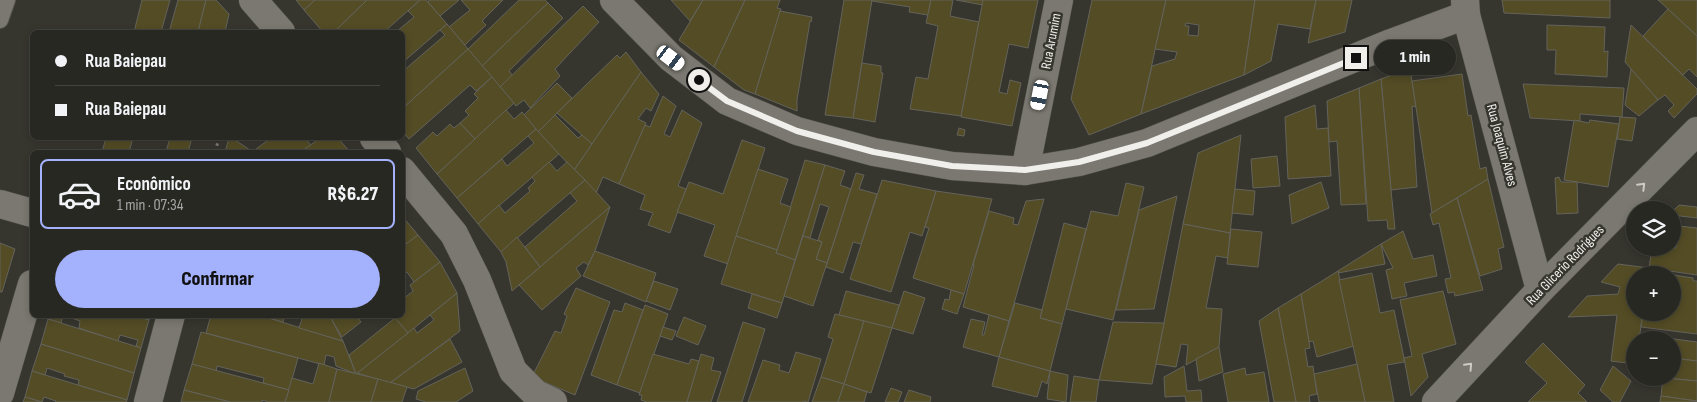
<!DOCTYPE html>
<html lang="pt">
<head>
<meta charset="utf-8">
<style>
  body { margin:0; font-family:"Sofia Sans Condensed",sans-serif; background:#34342f; color:#f1f3f6; height:100vh; display:flex; flex-direction:column; font-size:19px; white-space:nowrap }
  * { box-sizing:border-box; margin:0 }
  p { font-size:16px; color:#a5a6a5 }
  .icon { flex:none; width:28px; height:28px; fill:none; stroke:currentColor; stroke-width:2; stroke-linecap:round; stroke-linejoin:round }
  .map { position:relative; flex:1; overflow:hidden }
  .panel { position:absolute; left:30px; top:150px; width:375px; height:168px; display:flex; flex-direction:column; background:#282822; border-radius:8px; box-shadow:0 2px 8px #0003,0 0 0 1px #444440 }
  .panel>* { flex:none }
  .top-card { position:absolute; left:30px; top:30px; width:375px; height:110px; border-radius:8px; box-shadow:0 2px 8px #0003,0 0 0 1px #444440; display:grid; align-content:center; height:110px; padding:0 25px; background:#282822 }
  .buttons { position:absolute; left:1626px; top:201px; display:grid; gap:10px }
  .buttons a { display:grid; place-items:center; width:55px; height:55px; border-radius:50%; background:#282822; box-shadow:0 2px 8px #0003,0 0 0 1px #444440; font-size:25px }
  .end { position:absolute; width:22px; height:22px; margin:-11px; border:6px solid #f0efeb; background:#111; box-shadow:0 0 0 2px #111 }
  .from { border-radius:50% }
  .bubble { position:absolute; height:35px; border-radius:18px; background:#282822; box-shadow:0 2px 8px #0003,0 0 0 1px #444440; font-size:16px; font-weight:800; line-height:35px; text-align:center }
  .car { position:absolute; width:15px; height:30px; margin:-15px -8px; border-radius:6px; box-shadow:0 0 4px 1px #0007; background:linear-gradient(#fff 24%,#345 0 40%,#fff 0 76%,#345 0 86%,#fff 0) }
  .top-card b { display:flex; align-items:center; gap:18px; height:48px; font-size:19px }
  .top-card b+b { border-top:1px solid #444440 }
  .top-card i { width:12px; height:12px; background:#f1f3f6 }
  ul { padding:9px 0 0; list-style:none }
  li { display:flex; align-items:center; gap:15px; height:70px; margin:0 10px 8px; padding:0 15px; border:2px solid #444440; border-radius:8px }
  li div { flex:1 }
  li b { display:block; font-size:19px }
  li em { font-style:normal; font-weight:800 }
  li.selected { border-color:#a4b1fc }
  li>.icon { width:45px; height:45px; stroke-width:1.5 }
  .button { display:flex; gap:10px; margin-top:auto; padding:10px 25px }
  .button a { flex:1; height:58px; border-radius:30px; background:#a4b1fc; color:#111; font-size:20px; font-weight:800; line-height:58px; text-align:center }
  .map>svg:first-child { display:block }
  .building { fill:#534c25; stroke:#64635b; fill-rule:evenodd }
  .lines { fill:none; stroke-linecap:round; stroke-linejoin:round }
  .service-casing { stroke:#54534d; stroke-width:18 }
  .minor-casing { stroke:#54534d; stroke-width:29 }
  .path { stroke:#7c7b76; stroke-width:3; stroke-dasharray:2.5 4; stroke-linecap:butt }
  .service { stroke:#7a7870; stroke-width:16 }
  .minor { stroke:#7a7870; stroke-width:28 }
  .oneway { stroke:#cdcbc6 }
  .route { stroke:#f0efeb; stroke-width:6 }
  .labels { text-anchor:middle; dominant-baseline:central; stroke-width:5; stroke-linejoin:round; paint-order:stroke }
  .street-label { font-size:14px; fill:#f0efeb; stroke:#36352e }
</style>
</head>
<body>
<div class="map">
<svg width="1697" height="402" viewBox="0 0 1697 402">
  <rect width="100%" height="100%" fill="#36352e"/>
  <g class="building">
    <path d="M142,0H170L161,32H134Z"/>
    <path d="M178,0H206L198,32H169Z"/>
    <path d="M206,0H216L229,14L225,32H198Z"/>
    <path d="M296,0H315L304,10Z"/>
    <path d="M315,0H367L334,32H323L304,10Z"/>
    <path d="M367,0H420L384,32H334Z"/>
    <path d="M420,0H426L447,24L402,63V32H396L414,17L408,11Z"/>
    <path d="M429,0H459L440,16L428,2Z"/>
    <path d="M461,0H503L482,21L486,25L465,45L449,27L470,10Z"/>
    <path d="M519,0H545L548,3L482,66L468,49Z"/>
    <path d="M671,0H703L690,21Z"/>
    <path d="M703,0H745L714,67L679,40Z"/>
    <path d="M745,0H780L777,8L781,9L755,94L744,90L714,67Z"/>
    <path d="M844,0H872L853,118L825,115Z"/>
    <path d="M872,0H931L928,15L909,12L910,7L872,1Z"/>
    <path d="M931,0H953L950,16L979,22L961,116L910,109L916,77L928,79L938,26L926,23Z"/>
    <path d="M956,0H983V5Z"/>
    <path d="M983,0H1038L1028,48L1009,44L999,92L1007,94L1010,80L1021,83L1012,126L961,117Z"/>
    <path d="M1092,0H1166L1141,114L1089,135L1071,99Z"/>
    <path d="M1166,0H1255L1244,75L1141,114L1152,66L1175,59L1177,52L1155,49ZM1186,23L1199,25L1198,36L1188,35L1189,26H1185Z"/>
    <path d="M1255,0H1316L1310,29L1278,24L1271,61L1244,75Z"/>
    <path d="M1316,0H1352L1345,32L1308,43Z"/>
    <path d="M1502,0H1610V18L1504,13Z"/>
    <path d="M1658,0H1697V36L1668,9Z"/>
    <path d="M548,3L563,18L509,71L513,76L500,87L482,66Z"/>
    <path d="M583,6L599,22L555,69L560,76L530,108L524,100L516,106L500,87Z"/>
    <path d="M1668,9L1697,36V77L1689,69L1683,75L1643,36Z"/>
    <path d="M780,11L812,17L811,22L810,21L797,100V111L755,94Z"/>
    <path d="M447,24L468,49L402,109V72L445,35L440,30Z"/>
    <path d="M1547,25L1605,27L1604,52L1608,51L1607,77L1555,74L1556,50H1547Z"/>
    <path d="M1631,25L1697,89V94L1674,118L1668,111L1674,105L1665,95L1658,100L1625,62Z"/>
    <path d="M468,49L492,77L476,91L470,85L409,139L402,131V109Z"/>
    <path d="M626,52L641,72L592,144L557,113L617,55L620,58Z"/>
    <path d="M862,63L881,66V73H883L875,122L853,118Z"/>
    <path d="M1410,68L1416,107L1412,106L1417,187L1391,190L1381,79Z"/>
    <path d="M1631,69L1658,100L1639,116L1625,105Z"/>
    <path d="M641,72L659,94L651,111L646,108L638,119L646,123L619,184L603,177L596,193L574,170Z"/>
    <path d="M1462,74L1468,116L1471,115L1480,169L1486,167L1488,179L1432,213L1412,81Z"/>
    <path d="M492,77L514,103L475,139L460,123L469,115L465,111L478,98L474,94Z"/>
    <path d="M1381,79L1391,190L1395,229H1388L1387,220L1368,221L1359,88Z"/>
    <path d="M557,83L572,98L538,132L524,115Z"/>
    <path d="M1523,84L1624,88L1622,117L1580,114V121L1530,118Z"/>
    <path d="M1359,88L1366,204L1341,205L1337,141L1329,142L1327,101Z"/>
    <path d="M663,96L676,106L664,134L670,137L682,110L702,123L678,186L686,189L670,233L648,225L653,213L640,209L645,195L619,184L645,125L650,127Z"/>
    <path d="M1315,105L1317,129L1328,128L1331,176L1288,179L1285,117Z"/>
    <path d="M506,110L514,119L522,112L536,129L457,198L437,174Z"/>
    <path d="M555,115L578,138L582,135L592,144L574,170L538,132Z"/>
    <path d="M1620,117L1636,118L1632,141L1617,139Z"/>
    <path d="M1574,120L1589,123L1590,120L1619,124L1608,187L1564,180Z"/>
    <path d="M460,123L475,139L437,174L416,148L433,132L437,136L450,124L454,128Z"/>
    <path d="M959,128L965,130L964,136L957,135Z"/>
    <path d="M536,129L559,154L478,224L457,198L502,159L507,166L534,143L528,136Z"/>
    <path d="M1241,135L1230,233L1183,224L1198,153Z"/>
    <path d="M106,138H133L129,152H102Z"/>
    <path d="M170,138H192L188,152H166Z"/>
    <path d="M229,138H232L250,150L247,152H225Z"/>
    <path d="M271,138H305L311,145L301,152H252Z"/>
    <path d="M320,138H338L350,152H301Z"/>
    <path d="M742,140L765,148L728,264L704,256L715,225L677,212L689,182L723,194Z"/>
    <path d="M1277,156L1280,186L1253,188L1251,159Z"/>
    <path d="M805,160L825,165L795,260L776,253Z"/>
    <path d="M549,162L557,171L567,162L585,180L501,252L478,224L499,205L505,213L530,191L528,188L535,181L532,177Z"/>
    <path d="M825,165L845,171L840,185L851,189L827,263L816,259L822,242L818,240L829,207L820,204L810,238L803,236Z"/>
    <path d="M758,169L788,179L780,203L791,207L777,250L736,236Z"/>
    <path d="M856,173L864,175L859,189L877,194L861,244L853,242L843,273L826,267Z"/>
    <path d="M1559,177L1561,182H1577L1578,213L1557,214L1555,178Z"/>
    <path d="M1488,179L1504,247L1498,249L1502,269L1480,276L1457,198Z"/>
    <path d="M585,180L610,207L540,267L525,247L577,201L570,193Z"/>
    <path d="M882,180L936,191L922,236L910,232L891,292L850,279Z"/>
    <path d="M1321,182L1329,208L1292,224L1289,195Z"/>
    <path d="M1126,183L1144,187L1113,320L1066,309L1091,211L1118,216Z"/>
    <path d="M1235,189L1255,191L1253,215L1232,213Z"/>
    <path d="M936,191L992,199L964,294L913,278L929,228L925,227Z"/>
    <path d="M1177,196L1154,309L1116,310L1139,210Z"/>
    <path d="M1457,198L1483,290L1455,296L1454,292L1448,293L1445,279L1451,278L1439,223L1433,225L1430,214Z"/>
    <path d="M1044,199L1009,321L963,307L974,265H973L989,211L1014,218L1013,224L1018,225L1026,201Z"/>
    <path d="M1679,205L1697,207V218L1672,215V212Z"/>
    <path d="M610,207L595,251L588,265L584,262L576,268L581,276L542,310L519,285Z"/>
    <path d="M402,216L418,235L407,244L402,238Z"/>
    <path d="M1064,223L1086,229L1062,324L1040,318Z"/>
    <path d="M1183,224L1230,233L1228,258L1216,256L1206,308L1222,309L1219,347L1186,365L1188,345L1181,344L1176,367L1156,364Z"/>
    <path d="M1679,226L1697,228V275L1649,268L1652,248H1676Z"/>
    <path d="M1231,229L1262,232L1258,267L1227,264Z"/>
    <path d="M1403,231L1413,259L1433,255L1437,276L1404,283L1407,296L1392,299L1386,270L1393,268L1381,244Z"/>
    <path d="M418,235L440,262L414,282L407,272L402,276V247Z"/>
    <path d="M736,236L777,250L776,253L795,260L782,303L721,284Z"/>
    <path d="M803,236L822,242L816,259L827,263L813,306L784,296Z"/>
    <path d="M517,237L540,267L512,291L506,262L501,252Z"/>
    <path d="M0,243L15,249L2,292H0Z"/>
    <path d="M1381,244L1385,264L1338,273V271Z"/>
    <path d="M595,251L656,273L646,302L583,276Z"/>
    <path d="M440,262L457,293L408,333L391,315H402V300L413,291L410,285Z"/>
    <path d="M1618,264L1649,268L1648,275H1635V312H1643L1639,340H1635V364L1611,361L1617,315L1568,317L1587,296L1618,294L1620,287L1601,282Z"/>
    <path d="M1338,271L1354,346L1317,357L1313,341L1309,342L1301,294Z"/>
    <path d="M1655,272L1693,278V281H1697V334L1641,327L1643,312H1672V275H1654Z"/>
    <path d="M1372,273L1380,313L1394,310L1404,358V362L1387,365L1394,402H1365L1339,280Z"/>
    <path d="M654,281L678,289L670,310L646,301Z"/>
    <path d="M576,288L610,302L575,395L532,377L555,331L561,333L567,316L564,314Z"/>
    <path d="M951,290L964,294L957,314L942,309L945,299L949,300Z"/>
    <path d="M846,291L899,305L892,328L839,315Z"/>
    <path d="M904,291L925,298L913,334L892,328Z"/>
    <path d="M1443,291L1456,344L1422,354L1428,377L1411,396L1404,358L1412,356L1400,300Z"/>
    <path d="M457,293L460,331L390,383L357,373L414,328L417,333L434,320L430,315Z"/>
    <path d="M752,294L782,303L777,318L748,308Z"/>
    <path d="M1301,294L1310,348L1305,349L1308,367L1313,366L1317,394L1309,396L1310,402H1296L1278,308Z"/>
    <path d="M625,303L643,310L617,385L591,375L614,310L622,312Z"/>
    <path d="M1015,303L1042,310L1040,318L1062,324L1050,371L999,357Z"/>
    <path d="M645,305L668,314L640,393L617,385Z"/>
    <path d="M1278,308L1296,402H1274L1259,321Z"/>
    <path d="M835,314L864,321L844,384L821,377L833,339L828,337Z"/>
    <path d="M49,315H133L149,320L141,348L136,346L138,340L120,335L118,341L79,328L80,321L63,315L61,323L48,319Z"/>
    <path d="M133,315H151L149,320Z"/>
    <path d="M211,315H259L343,341L356,374L336,366L334,357L326,355L324,365L206,333Z"/>
    <path d="M259,315H285L283,322Z"/>
    <path d="M288,315H329L343,341L299,328L302,319Z"/>
    <path d="M329,315H356L361,322L342,337Z"/>
    <path d="M989,315L1009,321L999,357L963,347L971,319L985,322L982,335H984Z"/>
    <path d="M684,317L706,326L698,345L676,336Z"/>
    <path d="M395,318L408,333L356,374L349,355Z"/>
    <path d="M48,319L141,348L134,373L41,344Z"/>
    <path d="M864,321L892,328L871,393L844,384Z"/>
    <path d="M743,322L765,329L742,402H717Z"/>
    <path d="M1113,322L1164,323L1152,384L1099,380Z"/>
    <path d="M663,327L676,331L672,340L660,336Z"/>
    <path d="M201,332L298,358L289,390L263,383L264,378L217,366L216,371L192,364Z"/>
    <path d="M1659,337L1697,342V361L1672,358V340H1659Z"/>
    <path d="M450,339L462,362L414,389L390,383Z"/>
    <path d="M1543,343L1585,385L1578,393L1587,402H1528L1547,383L1525,362Z"/>
    <path d="M41,344L134,373L127,400L78,385L79,380L64,376L65,374L47,368L45,375L32,371Z"/>
    <path d="M1219,347L1223,372L1199,381L1196,359Z"/>
    <path d="M796,352L821,359L808,402L803,401V402H748L763,360L780,365L779,370L789,373Z"/>
    <path d="M653,354L689,364L691,359L699,361L687,402H647L641,400L642,395H639Z"/>
    <path d="M701,354L714,358L711,370L721,372L711,402H687Z"/>
    <path d="M999,357L1050,371L1047,384L1042,381L1037,397L992,386Z"/>
    <path d="M1672,358L1697,361V381L1668,378H1672Z"/>
    <path d="M319,363L337,369L329,402H285L292,378L313,384Z"/>
    <path d="M192,364L289,390L285,402H269L262,400V402H230L184,390Z"/>
    <path d="M1357,364L1365,402H1319L1314,374Z"/>
    <path d="M1184,366L1187,391L1201,390L1202,402H1186L1185,396L1165,397L1164,377Z"/>
    <path d="M1613,366L1631,381L1620,402H1613L1600,390Z"/>
    <path d="M465,368L473,391L456,402H426L416,399L418,391Z"/>
    <path d="M1245,368L1246,375L1264,372L1269,402H1228L1223,374Z"/>
    <path d="M337,369L378,379L371,402H329Z"/>
    <path d="M32,371L127,400L126,402H55L56,401L44,397L42,402L25,397Z"/>
    <path d="M1050,371L1068,375L1066,402L1047,399Z"/>
    <path d="M1074,376L1099,380L1096,402H1070Z"/>
    <path d="M821,377L844,384L838,402H812Z"/>
    <path d="M1663,378L1697,381V401L1661,396Z"/>
    <path d="M378,379L407,387L402,402H371Z"/>
    <path d="M844,384L867,392L864,402H838Z"/>
    <path d="M891,388L902,392L898,402H885Z"/>
    <path d="M184,390L230,402H181Z"/>
    <path d="M909,390L931,397L930,402H904Z"/>
    <path d="M1661,396L1697,401V402H1660Z"/>
    <path d="M25,397L42,402H23Z"/>
  </g>
  <g class="lines">
    <g class="service-casing">
      <path id="service" d="M0,20L7,0"/>
    </g>
    <g class="minor-casing">
      <g id="minor">
        <path d="M253,0L281,32"/>
        <path d="M614,0L671,58L727,101L797,131L874,152L952,166L1025,171L1079,162L1147,143L1391,43L1466,15"/>
        <path d="M1465,0L1466,15L1540,290"/>
        <path d="M374,138L387,152"/>
        <path d="M402,171L454,234L477,280L513,371L536,394L553,402"/>
        <path d="M1025,171L1059,0"/>
        <path d="M0,204L32,213"/>
        <path d="M0,393L32,284"/>
        <path d="M148,402L171,315"/>
        <path d="M1436,402L1540,290L1697,131"/>
      </g>
    </g>
    <path class="path" d="M215,152L219,138"/>
    <use href="#service" class="service"/>
    <use href="#minor" class="minor"/>
  </g>
  <defs><path id="oneway-chevron" d="M-2-3.5L2.5 0L-2 3.5" fill="none" stroke-width="1.6" stroke-linecap="round" stroke-linejoin="round" transform="scale(1.25)"/></defs>
  <g class="oneway">
    <use href="#oneway-chevron" transform="translate(1642 186) rotate(-45)"/>
    <use href="#oneway-chevron" transform="translate(1469 366) rotate(-47)"/>
  </g>
  <g class="lines">
    <path class="route" d="M699,80L727,101L797,131L874,152L952,166L1025,170L1079,162L1147,143L1356,58"/>
  </g>
  <g class="labels">
    <g class="street-label">
      <text transform="translate(1051 41) rotate(-79)">Rua Arumim</text>
      <text transform="translate(1502 145) rotate(75)">Rua Joaquim Alves</text>
      <text transform="translate(1565 265) rotate(-46)">Rua Glicerio Rodrigues</text>
    </g>
  </g>
</svg>
<div class="buttons">
<a><svg class="icon" aria-label="layers" viewBox="0 0 24 24"><path d="M12 4l9 5-9 5-9-5zM3 14l9 5 9-5"/></svg></a>
<a>+</a>
<a>−</a>
</div>
<i class="end from" style="left:699px;top:80px"></i>
<i class="end" style="left:1356px;top:58px"></i>
<div class="bubble" style="left:1374px;top:40px;width:82px">1 min</div>
<i class="car" style="left:671px;top:58px;rotate:127deg"></i>
<i class="car" style="left:1040px;top:95px;rotate:191deg"></i>
<div class="top-card">
<b><i class="from"></i>Rua Baiepau</b>
<b><i></i>Rua Baiepau</b>
</div>
<section class="panel">
<ul>
<li class="selected"><svg class="icon" aria-label="car" viewBox="0 0 24 24"><path d="M5 17H2v-5l4-1 3-4h7l3 4 3 1v5h-3M9 17h6M6 11h13"/><circle cx="7" cy="17" r="2"/><circle cx="17" cy="17" r="2"/></svg><div><b>Econômico</b><p>1 min · 07:34</p></div><em>R$6.27</em></li>
</ul>
<div class="button"><a>Confirmar</a></div>
</section>
</div>
</body>
</html>
